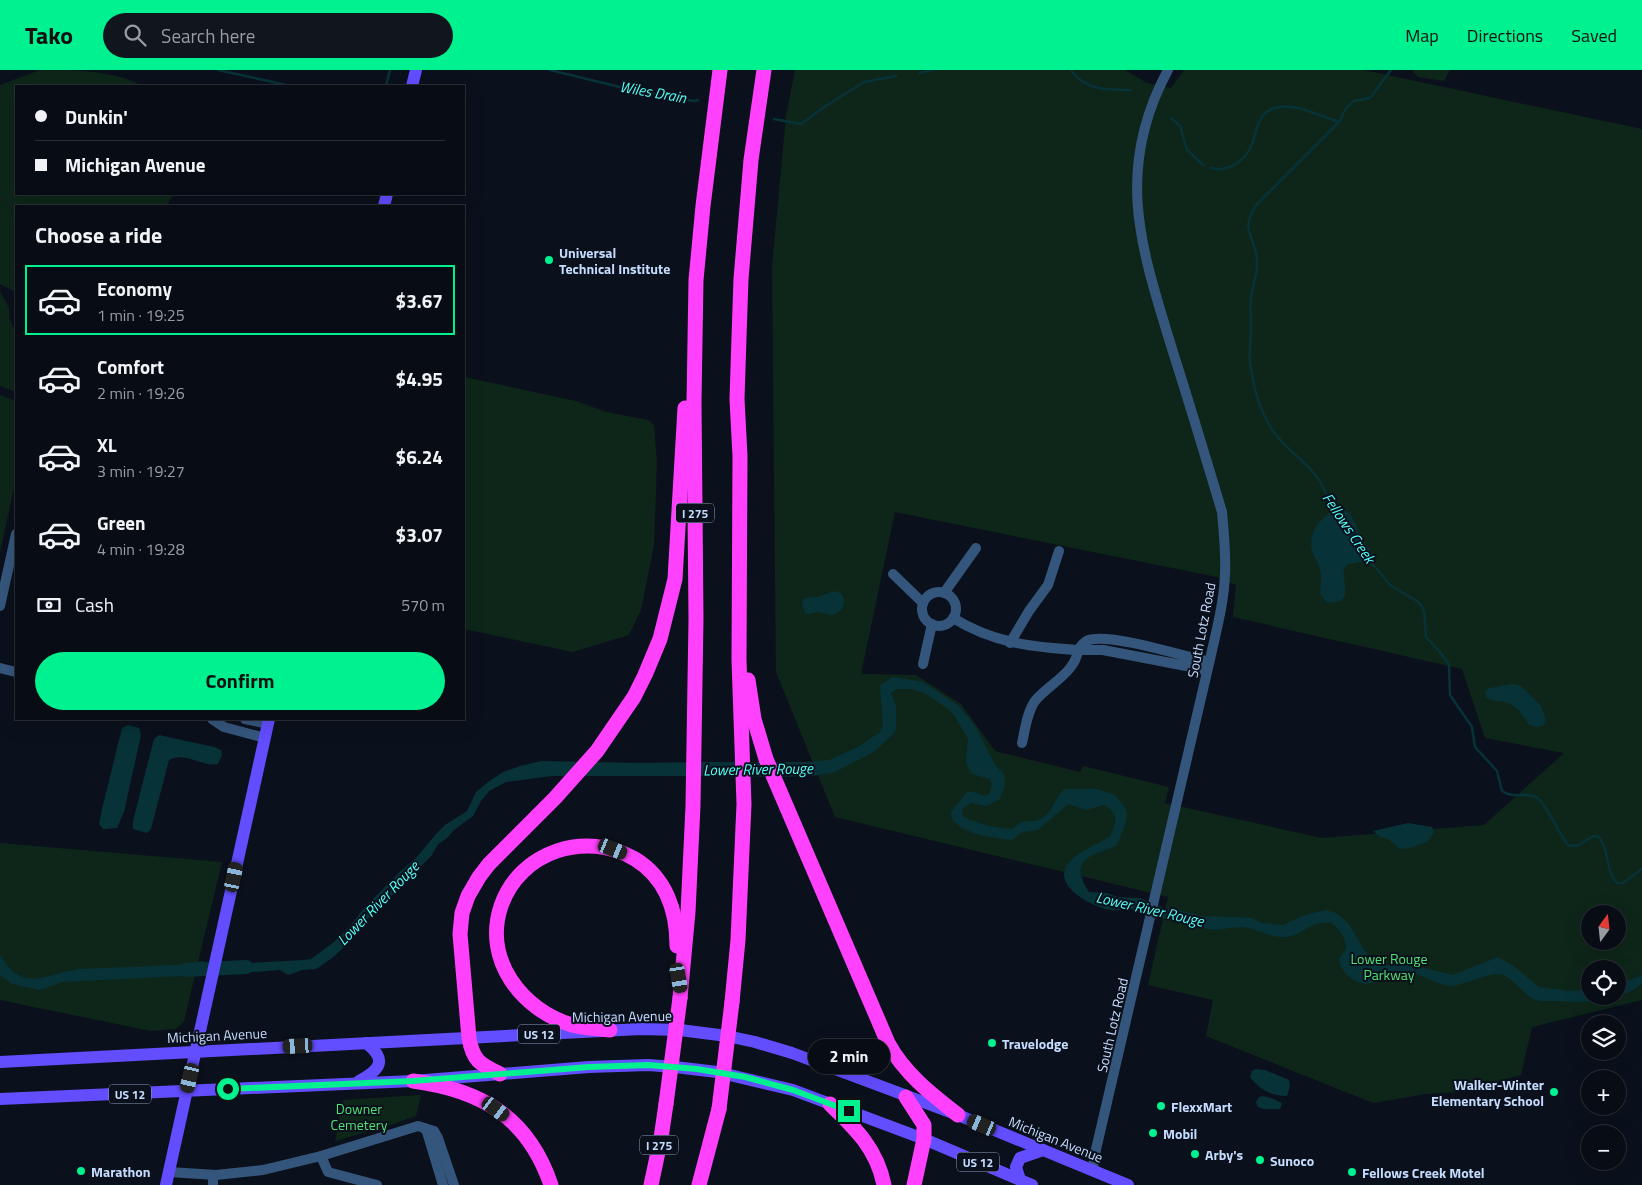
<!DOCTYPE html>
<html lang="en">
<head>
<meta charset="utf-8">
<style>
  body { margin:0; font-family:"Titillium Web",sans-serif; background:#11161e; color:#f1f3f6; height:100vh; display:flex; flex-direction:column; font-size:19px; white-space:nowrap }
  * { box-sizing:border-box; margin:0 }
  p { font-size:16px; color:#989ca0 }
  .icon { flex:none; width:28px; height:28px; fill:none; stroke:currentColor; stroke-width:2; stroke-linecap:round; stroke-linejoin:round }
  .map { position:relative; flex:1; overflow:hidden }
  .drawer { position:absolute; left:15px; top:135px; width:450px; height:515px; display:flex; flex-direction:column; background:#080d15; border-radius:0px; box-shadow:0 5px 20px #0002,0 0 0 1px #292d34 }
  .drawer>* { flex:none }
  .top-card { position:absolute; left:15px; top:15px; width:450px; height:110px; border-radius:0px; box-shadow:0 5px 20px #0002,0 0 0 1px #292d34; display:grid; align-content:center; height:110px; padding:0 20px; background:#080d15 }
  .needle { width:32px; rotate:15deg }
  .buttons { position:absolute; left:1581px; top:835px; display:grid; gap:10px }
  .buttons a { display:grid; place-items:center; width:45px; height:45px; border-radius:50%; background:#080d15; box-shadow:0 5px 20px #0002,0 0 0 1px #292d34; font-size:25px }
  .end { position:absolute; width:22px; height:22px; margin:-11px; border:6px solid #00f18f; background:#111; box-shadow:0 0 0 2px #111 }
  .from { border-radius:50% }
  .bubble { position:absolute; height:35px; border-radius:18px; background:#080d15; box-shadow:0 5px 20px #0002,0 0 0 1px #292d34; font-size:16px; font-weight:700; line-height:35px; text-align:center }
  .car { position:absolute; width:15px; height:30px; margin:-15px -8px; border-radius:6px; box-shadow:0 0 4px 1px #0007; background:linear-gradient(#222 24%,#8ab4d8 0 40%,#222 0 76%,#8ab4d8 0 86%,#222 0) }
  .top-card b { display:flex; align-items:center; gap:18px; height:48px; font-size:19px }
  .top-card b+b { border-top:1px solid #292d34 }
  .top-card i { width:12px; height:12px; background:#f1f3f6 }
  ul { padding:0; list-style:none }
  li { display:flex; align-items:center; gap:15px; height:70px; margin:0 10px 8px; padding:0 10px; border:2px solid transparent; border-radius:0px }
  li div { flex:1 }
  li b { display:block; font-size:19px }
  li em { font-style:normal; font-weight:700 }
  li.active { border-color:#00f18f }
  li>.icon { width:45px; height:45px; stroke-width:1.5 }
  h2 { padding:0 20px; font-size:22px; line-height:60px }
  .pay { display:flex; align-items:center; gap:12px; height:55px; padding:0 20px; font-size:19px }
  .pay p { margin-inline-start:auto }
  .cta { display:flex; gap:10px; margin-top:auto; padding:10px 20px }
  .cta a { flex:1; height:58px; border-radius:30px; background:#00f18f; color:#111; font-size:20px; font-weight:700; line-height:58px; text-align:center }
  header { display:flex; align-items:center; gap:30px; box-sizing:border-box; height:70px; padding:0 25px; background:#00f18f; color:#111 }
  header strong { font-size:24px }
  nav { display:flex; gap:28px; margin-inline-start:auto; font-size:18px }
  .search { width:350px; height:45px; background:#11161e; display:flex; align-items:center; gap:12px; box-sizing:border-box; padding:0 18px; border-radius:28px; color:#989ca0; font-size:19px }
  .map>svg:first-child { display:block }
  .green { fill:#0e2619; fill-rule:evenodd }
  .water { fill:#073238 }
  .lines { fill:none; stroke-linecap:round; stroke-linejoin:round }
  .stream { stroke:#073238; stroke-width:2.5 }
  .river { stroke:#073238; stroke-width:14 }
  .minor { stroke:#35567c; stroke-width:10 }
  .major { stroke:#624dff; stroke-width:12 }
  .highway { stroke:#ff41fd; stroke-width:15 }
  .highway-bridge { stroke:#ff41fd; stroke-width:15 }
  .route { stroke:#00f18f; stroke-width:6 }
  .poi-dot { fill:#00f18f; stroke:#0b111c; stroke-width:2 }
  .labels { text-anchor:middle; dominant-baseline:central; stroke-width:4; stroke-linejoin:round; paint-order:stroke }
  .shield { fill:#0b111c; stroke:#8e9fbb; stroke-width:1 }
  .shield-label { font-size:12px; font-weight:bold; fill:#c6dcff }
  .poi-label { font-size:14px; font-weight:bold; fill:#c6dcff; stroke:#0b111c; text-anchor:start }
  .street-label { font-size:14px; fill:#c6dcff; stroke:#0b111c }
  .park-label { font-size:14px; fill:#51e074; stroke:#0b111c }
  .water-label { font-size:15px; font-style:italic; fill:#54fff7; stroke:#0b111c }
</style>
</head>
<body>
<header>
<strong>Tako</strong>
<div class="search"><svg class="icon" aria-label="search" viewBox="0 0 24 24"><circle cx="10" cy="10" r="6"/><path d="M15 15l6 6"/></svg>Search here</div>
<nav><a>Map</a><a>Directions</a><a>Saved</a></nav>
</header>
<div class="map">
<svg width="1642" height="1115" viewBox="0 0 1642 1115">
  <rect width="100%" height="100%" fill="#0b111c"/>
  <g class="green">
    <path d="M40,0C75,0 112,0 143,16H16V124H173L167,136H16V222L0,214V15Z"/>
    <path d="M795,0H1125L1147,13L1171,18L1184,0H1364L1642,59V930L1532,957L1521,1005L1460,1022L1426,1024L1373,1033L1206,966L1213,930L1148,915L1168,827L835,747L776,602L772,197L786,46ZM895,442L1217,507L1236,515L1233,547L1462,599L1485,668L1564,683L1484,755L1322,768L1165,733L1169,717L1083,696L1080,702L995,681L961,634L916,605L861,604ZM1590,844H1618V871H1590ZM1590,899H1618V926H1590Z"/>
    <path d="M1412,0H1450L1444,11L1418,7Z"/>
    <path d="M0,221L9,238L10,250L16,263V322L0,316Z"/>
    <path d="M464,307L576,331L606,342L648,350L654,355L657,392L654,475L641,540L629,565L572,582L464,559Z"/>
    <path d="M0,325L16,331V409L0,482Z"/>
    <path d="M0,773L222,792L184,951L176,959L151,961L0,930Z"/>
    <path d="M421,1025L416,1046L387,1056L335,1071L343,1030Z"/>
  </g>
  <g class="water">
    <path d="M1338,437L1350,443L1362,468L1373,485L1360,492L1348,494L1344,499C1342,513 1355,536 1326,532L1320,523C1321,514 1322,504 1319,495C1317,490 1313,486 1312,481C1307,460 1323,447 1338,437Z"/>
    <path d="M834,521L840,523L843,526C846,536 841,543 831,545L818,542L809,544L805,543L802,533L804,528L818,527Z"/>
    <path d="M893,607L923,612L959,636L976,657L994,693L1004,705L1005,716L999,730L986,736L971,733L962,739L963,746C978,755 995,757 1012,759C1015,757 1019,753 1022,752C1031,750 1035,754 1045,746C1054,738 1056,726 1065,719H1097L1115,725L1125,738L1127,743L1126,752L1117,775C1104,782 1073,786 1082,808C1084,814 1086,818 1089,822L1106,823L1118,827L1140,828L1164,838L1176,839L1202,846L1252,848L1262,853L1283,855L1305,845L1326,840L1336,843L1348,853L1371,891L1380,896L1404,893L1453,905L1498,887L1515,897L1539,917L1570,921L1590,920V926H1618V915L1642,905V913C1620,933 1583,933 1555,931C1548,931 1539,932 1533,929C1523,923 1510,905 1500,904C1488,903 1466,914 1452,916C1439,917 1423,903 1408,903C1393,903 1379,913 1364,914C1351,910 1341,903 1339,889C1341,885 1345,882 1346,878C1346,869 1339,857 1331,853C1311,849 1301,868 1282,867C1268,867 1256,858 1242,857C1231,857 1219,861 1208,859C1197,856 1186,852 1175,850C1165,848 1155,848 1145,845C1140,844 1136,840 1131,839C1125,839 1119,841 1112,840C1097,839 1063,822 1064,804C1066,784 1097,776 1110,766C1117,752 1119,744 1104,735L1086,740L1068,734L1038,760L1022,762L1012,770C992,767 966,766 952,749L951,742L967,722C976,720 981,728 989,724L992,716L990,709L972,704L966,693L968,669L954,645L947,638L924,623L912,619H897L891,623L896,636V659L893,664L875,681L833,703L811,706L769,707L737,706H552L506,712L489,721L481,731L473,746L454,760L446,769L438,774L432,785L391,826L376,838L351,871L332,888L316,899L302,900L288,905L280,900L225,904L229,891L250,893L303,890L311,889L334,872L351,855L364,838L402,800L416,788L436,764L445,755L467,741L476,722L488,712L503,702L520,696L541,691L641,693L704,692H805L829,690L856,678L880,662L883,655L880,615Z"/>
    <path d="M1513,614L1521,616L1541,636L1546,650L1543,656L1537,657L1529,655C1523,645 1517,635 1505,632C1496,630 1495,633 1486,627L1485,621L1490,618Z"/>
    <path d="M128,655L139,658L141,665L124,742L117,758L103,759L99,754L103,735L122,658Z"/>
    <path d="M159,665L214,677L221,680L222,685L218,694C201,697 185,681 169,690L151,759L147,763L133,759V751L154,669Z"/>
    <path d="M1408,753L1432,757L1434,762L1427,772L1406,779L1399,778L1387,768L1380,767L1373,761Z"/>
    <path d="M0,885C24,924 44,904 79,899L177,895L204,891L201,905L62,912L40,920L12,914L0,905Z"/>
    <path d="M1256,999L1265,1000L1289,1010L1290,1016L1287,1026C1271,1026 1260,1020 1250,1007L1252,1001Z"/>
    <path d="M1263,1026L1271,1028L1282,1033L1280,1039H1264L1258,1037L1256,1032L1259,1027Z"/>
  </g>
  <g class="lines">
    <g class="stream">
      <path d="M218,0L291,16"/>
      <path d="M550,0L624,18L694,31L698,30"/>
      <path d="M1071,0C1085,21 1109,20 1131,20"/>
      <path d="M920,3L932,0"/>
      <path d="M386,16L390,0"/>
      <path d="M1171,48L1180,56L1187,80L1203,95"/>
      <path d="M774,49L801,54L827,35L864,12L896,6"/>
      <path d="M1211,98C1230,103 1247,89 1253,72C1257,56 1260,40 1279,37C1298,34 1320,46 1339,52"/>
      <path d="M1335,442C1328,429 1323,413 1313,402C1300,387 1284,377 1273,361C1260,342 1253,315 1250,293C1249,282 1251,270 1251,259C1251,249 1250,238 1251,228C1252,217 1257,206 1257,194C1258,166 1237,163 1257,134L1339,52L1346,38L1354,31L1370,28L1391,0"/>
      <path d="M1366,486L1390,515L1417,531L1421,535L1424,541L1426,567L1441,583L1449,595L1450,625L1472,657L1475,677L1497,701L1502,721C1513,729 1525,722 1536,727C1546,732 1560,767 1569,776L1579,775L1593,766L1599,767C1610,781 1605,801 1617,813H1623L1642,799"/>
    </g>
    <path class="river" d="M185,900L246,897"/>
    <g class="minor">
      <path d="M893,504L923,533"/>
      <circle cx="939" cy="539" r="17"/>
      <path d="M944,523L976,478"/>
      <path d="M0,536L16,464"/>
      <path d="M953,548C993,573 1032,577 1078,580C1076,602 1048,615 1035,631C1027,642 1025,660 1022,673"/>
      <path d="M1010,573L1029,541L1048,515L1059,481"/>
      <path d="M923,594L932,554"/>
      <path d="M0,598L16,602"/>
      <path d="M1207,600L1103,580H1078C1081,576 1084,571 1089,570C1110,563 1184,586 1209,592"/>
      <path d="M212,649L224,657L265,668"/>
      <path d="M245,649L268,654"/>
      <path d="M424,1058L427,1062L443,1115"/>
      <path d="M321,1086L328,1102L377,1115"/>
      <path d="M1093,1100L1094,1088L1211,585C1217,558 1224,532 1225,504C1226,483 1224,463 1222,442C1206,389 1190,335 1173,282C1142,180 1113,102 1168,0"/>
      <path d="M169,1102L216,1105L263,1100L321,1086L418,1056L434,1061L438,1068L454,1115"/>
      <path d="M213,1105V1115"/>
    </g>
    <g class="major">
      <path d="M412,16L416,0"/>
      <path d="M384,136L387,124"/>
      <path d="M0,992L641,959L680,960L727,966L755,972L792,983L958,1045L1128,1115"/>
      <path d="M359,1011C380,1000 388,990 366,973"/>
      <path d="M0,1029L413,1011L589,997L648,995L675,997L717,1002L793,1020L924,1069L1032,1115"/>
      <path d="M1020,1110L1016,1097L1020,1088L1043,1080"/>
      <path d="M166,1115L269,649"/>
    </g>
    <g class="highway">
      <path d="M748,610L754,649L766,689L888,973C904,1003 931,1024 958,1045"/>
      <path d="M680,928L688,842L693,736L696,549L694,331L696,210L703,136L720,0"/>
      <path d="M732,932L738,870L744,734L739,590L740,386L737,329L739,267L741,209L751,90L764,0"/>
      <path d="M610,960C597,959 584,958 572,955C522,940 483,890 501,836C520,781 586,760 635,789C666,808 677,841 677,876"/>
      <path d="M500,1004C480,994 473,991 469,968L460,864L462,843L468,826L479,807L489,794L555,728L597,681L634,627L645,605L660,569L675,509L685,338"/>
      <path d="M413,1011C481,1020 528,1047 551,1115"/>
      <path d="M906,1027L924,1055V1069L914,1115"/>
      <path d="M830,1034C856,1059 877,1079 884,1115"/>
      <path d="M651,1115L661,1068L666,1034"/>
      <path d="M699,1115L719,1039"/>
    </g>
    <g class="highway-bridge">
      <path d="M666,1034L680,928"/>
      <path d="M719,1039L732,932"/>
    </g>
  </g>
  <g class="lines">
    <path class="route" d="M228,1019L413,1011L589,997L648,995L697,999L745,1007L793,1020L849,1041"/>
  </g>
  <g class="poi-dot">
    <circle cx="549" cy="190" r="5"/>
    <circle cx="992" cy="973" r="5"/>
    <circle cx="1554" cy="1022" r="5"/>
    <circle cx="1161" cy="1036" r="5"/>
    <circle cx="1153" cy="1063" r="5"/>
    <circle cx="1195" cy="1084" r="5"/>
    <circle cx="1260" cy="1090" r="5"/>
    <circle cx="81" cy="1101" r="5"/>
    <circle cx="1352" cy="1102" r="5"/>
  </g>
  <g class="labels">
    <g class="shield">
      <rect x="676" y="433.5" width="38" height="19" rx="4"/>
      <rect x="518" y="954.5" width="42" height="19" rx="4"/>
      <rect x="109" y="1014.5" width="42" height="19" rx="4"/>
      <rect x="640" y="1065.5" width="38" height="19" rx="4"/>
      <rect x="957" y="1082.5" width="42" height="19" rx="4"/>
    </g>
    <g class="shield-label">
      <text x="695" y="443">I 275</text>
      <text x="539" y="964">US 12</text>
      <text x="130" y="1024">US 12</text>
      <text x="659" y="1075">I 275</text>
      <text x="978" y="1092">US 12</text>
    </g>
    <g class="poi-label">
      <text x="559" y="182">Universal<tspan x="559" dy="16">Technical Institute</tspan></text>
      <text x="1002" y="973">Travelodge</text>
      <text x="1544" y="1014" text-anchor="end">Walker-Winter<tspan x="1544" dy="16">Elementary School</tspan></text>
      <text x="1171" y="1036">FlexxMart</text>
      <text x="1163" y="1063">Mobil</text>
      <text x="1205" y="1084">Arby's</text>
      <text x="1270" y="1090">Sunoco</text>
      <text x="91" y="1101">Marathon</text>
      <text x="1362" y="1102">Fellows Creek Motel</text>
    </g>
    <g class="street-label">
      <text transform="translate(1201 560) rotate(-79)">South Lotz Road</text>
      <text transform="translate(622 946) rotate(-1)">Michigan Avenue</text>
      <text transform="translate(1112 955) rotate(-77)">South Lotz Road</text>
      <text transform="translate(217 965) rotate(-3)">Michigan Avenue</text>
      <text transform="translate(1056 1069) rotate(22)">Michigan Avenue</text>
    </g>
    <g class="park-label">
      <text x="1389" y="888">Lower Rouge<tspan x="1389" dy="16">Parkway</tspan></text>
      <text x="359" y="1038">Downer<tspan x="359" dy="16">Cemetery</tspan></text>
    </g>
    <g class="water-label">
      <text transform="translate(653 22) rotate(10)">Wiles Drain</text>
      <text transform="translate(1349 458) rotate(56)">Fellows Creek</text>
      <text transform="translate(758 699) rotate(-1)">Lower River Rouge</text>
      <text transform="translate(378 833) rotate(-46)">Lower River Rouge</text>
      <text transform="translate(1150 839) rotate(13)">Lower River Rouge</text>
    </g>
  </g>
</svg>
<div class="buttons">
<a><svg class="needle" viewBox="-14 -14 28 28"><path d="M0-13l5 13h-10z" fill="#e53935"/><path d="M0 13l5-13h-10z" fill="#989ca0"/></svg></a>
<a><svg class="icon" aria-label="locate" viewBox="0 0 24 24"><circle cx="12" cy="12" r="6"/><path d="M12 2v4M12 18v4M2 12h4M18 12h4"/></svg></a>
<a><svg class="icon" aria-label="layers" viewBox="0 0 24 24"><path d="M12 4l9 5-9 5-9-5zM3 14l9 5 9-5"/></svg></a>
<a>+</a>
<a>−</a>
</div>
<i class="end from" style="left:228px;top:1019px"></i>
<i class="end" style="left:849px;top:1041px"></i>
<div class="bubble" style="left:808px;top:969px;width:82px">2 min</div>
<i class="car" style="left:613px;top:779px;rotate:112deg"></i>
<i class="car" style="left:234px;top:807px;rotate:12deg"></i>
<i class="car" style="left:679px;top:908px;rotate:170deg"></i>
<i class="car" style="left:298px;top:976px;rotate:267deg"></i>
<i class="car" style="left:190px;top:1008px;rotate:193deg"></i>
<i class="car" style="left:496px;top:1039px;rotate:127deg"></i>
<i class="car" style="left:982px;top:1055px;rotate:293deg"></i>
<div class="top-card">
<b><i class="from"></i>Dunkin'</b>
<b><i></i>Michigan Avenue</b>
</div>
<section class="drawer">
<h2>Choose a ride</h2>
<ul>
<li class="active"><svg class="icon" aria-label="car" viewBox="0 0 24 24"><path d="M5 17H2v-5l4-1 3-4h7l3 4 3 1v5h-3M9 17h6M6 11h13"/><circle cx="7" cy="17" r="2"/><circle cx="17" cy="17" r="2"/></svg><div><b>Economy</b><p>1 min · 19:25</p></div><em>$3.67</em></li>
<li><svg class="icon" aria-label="car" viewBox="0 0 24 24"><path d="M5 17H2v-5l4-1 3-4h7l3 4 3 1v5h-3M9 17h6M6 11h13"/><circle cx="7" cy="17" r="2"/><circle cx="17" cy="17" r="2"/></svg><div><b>Comfort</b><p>2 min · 19:26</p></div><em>$4.95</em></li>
<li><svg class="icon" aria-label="car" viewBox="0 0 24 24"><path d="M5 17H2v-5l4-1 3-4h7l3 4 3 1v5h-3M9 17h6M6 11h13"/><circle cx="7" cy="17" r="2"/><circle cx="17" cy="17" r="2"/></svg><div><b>XL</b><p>3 min · 19:27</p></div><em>$6.24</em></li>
<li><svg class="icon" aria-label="car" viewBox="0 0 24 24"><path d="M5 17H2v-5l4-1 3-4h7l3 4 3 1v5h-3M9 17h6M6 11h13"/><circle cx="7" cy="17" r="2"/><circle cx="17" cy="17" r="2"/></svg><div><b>Green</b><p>4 min · 19:28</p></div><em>$3.07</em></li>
</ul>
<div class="pay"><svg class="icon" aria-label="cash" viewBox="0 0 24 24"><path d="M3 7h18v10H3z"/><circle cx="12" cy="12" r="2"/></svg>Cash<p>570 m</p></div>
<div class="cta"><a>Confirm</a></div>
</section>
</div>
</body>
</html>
